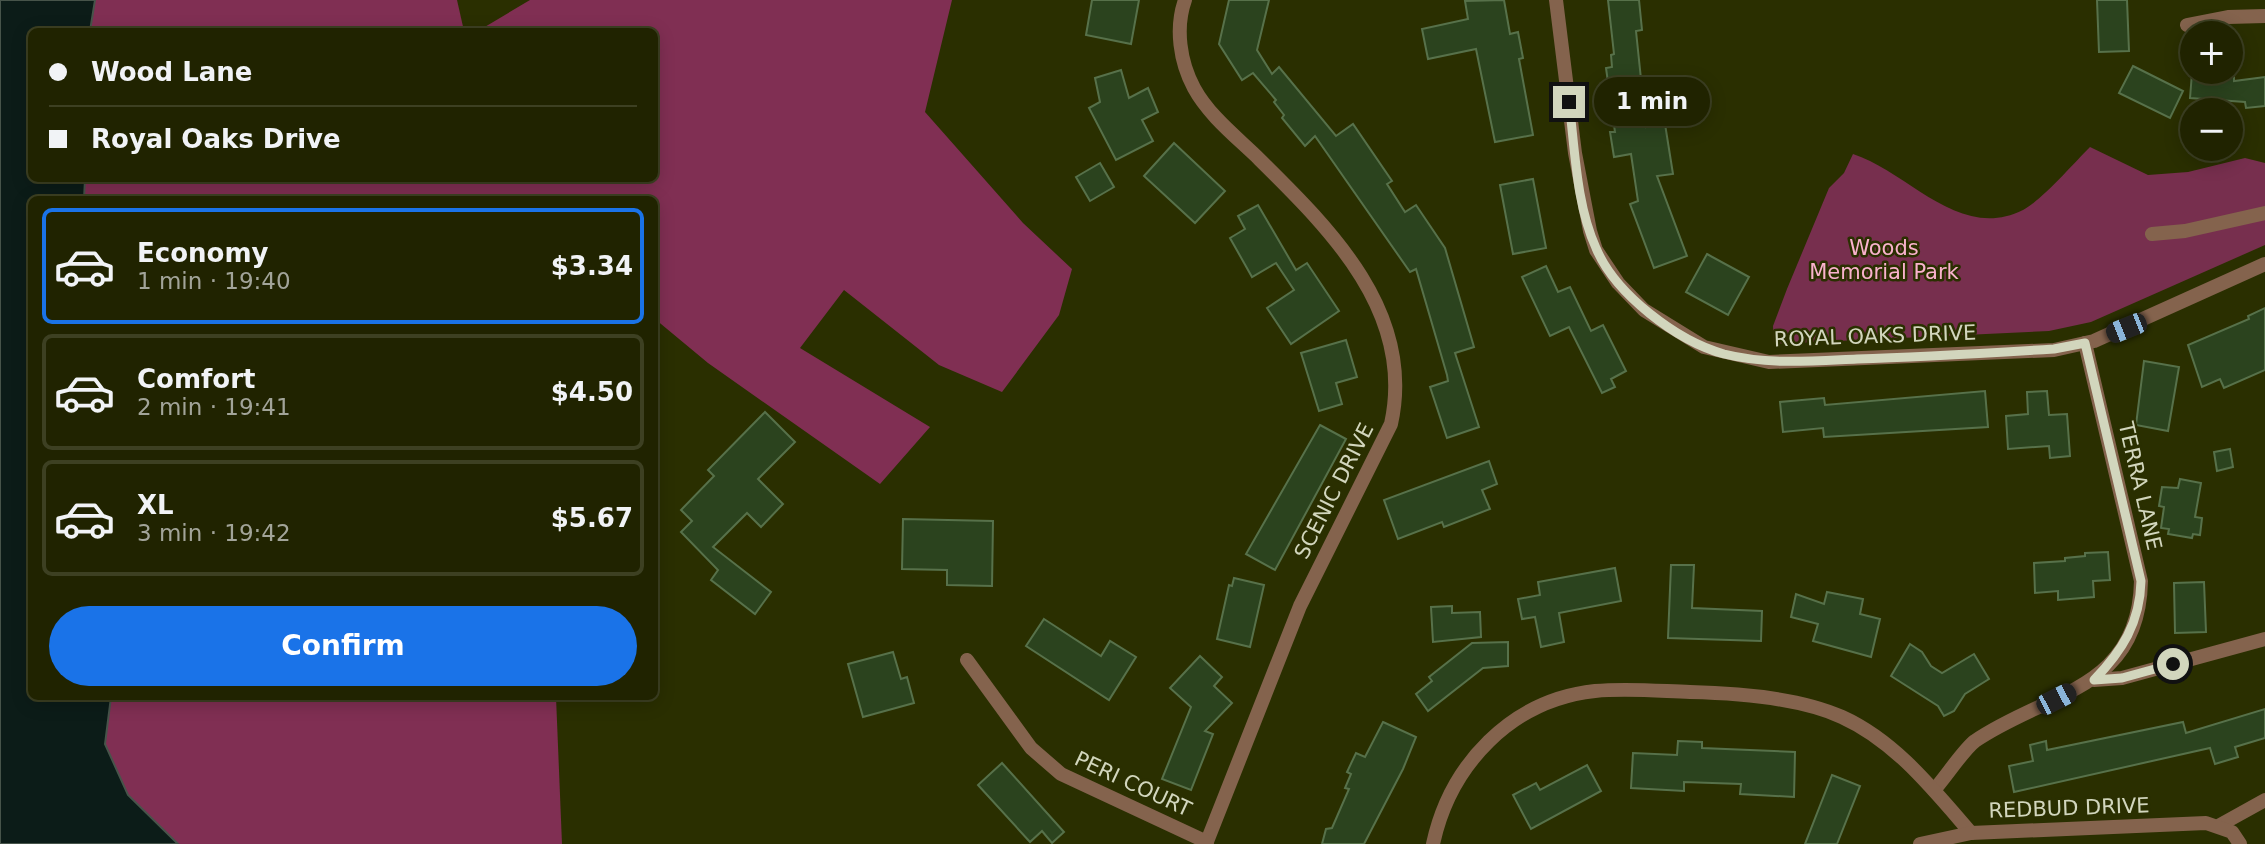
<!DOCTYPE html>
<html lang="en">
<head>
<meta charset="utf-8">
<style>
  body { margin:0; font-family:"DejaVu Sans",sans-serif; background:#282b0a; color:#f1f3f6; height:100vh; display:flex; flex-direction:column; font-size:26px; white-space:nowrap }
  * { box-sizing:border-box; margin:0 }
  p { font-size:23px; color:#a2a499 }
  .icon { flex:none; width:38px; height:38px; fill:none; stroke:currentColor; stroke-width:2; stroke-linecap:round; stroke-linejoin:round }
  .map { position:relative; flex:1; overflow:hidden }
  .panel { position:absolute; left:28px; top:196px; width:630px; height:504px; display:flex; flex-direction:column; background:#202300; border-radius:10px; box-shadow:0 4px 18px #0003,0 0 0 2px #3d4022 }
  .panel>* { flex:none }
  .hud { position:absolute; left:28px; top:28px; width:630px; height:154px; border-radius:10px; box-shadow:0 4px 18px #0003,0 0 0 2px #3d4022; display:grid; align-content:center; height:154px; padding:0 21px; background:#202300 }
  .fabs { position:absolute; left:2180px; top:21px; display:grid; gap:14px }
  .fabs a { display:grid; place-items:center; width:63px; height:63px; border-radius:50%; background:#202300; box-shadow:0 4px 18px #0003,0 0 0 2px #3d4022; font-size:35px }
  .end { position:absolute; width:32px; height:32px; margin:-16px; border:9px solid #d2d6bd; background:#111; box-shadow:0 0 0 4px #111 }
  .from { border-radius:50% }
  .bubble { position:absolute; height:49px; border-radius:24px; background:#202300; box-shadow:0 4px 18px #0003,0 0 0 2px #3d4022; font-size:23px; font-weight:700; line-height:49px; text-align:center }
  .car { position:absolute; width:21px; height:42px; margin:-21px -10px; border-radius:9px; box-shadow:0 0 5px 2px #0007; background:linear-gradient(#222 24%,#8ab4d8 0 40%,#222 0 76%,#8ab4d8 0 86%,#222 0) }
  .hud b { display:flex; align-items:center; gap:24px; height:66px; font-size:26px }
  .hud b+b { border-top:2px solid #3d4022 }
  .hud i { width:18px; height:18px; background:#f1f3f6 }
  ul { padding:12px 0 0; list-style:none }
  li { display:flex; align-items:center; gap:21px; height:116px; margin:0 14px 10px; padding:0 7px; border:4px solid #3d4022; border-radius:10px }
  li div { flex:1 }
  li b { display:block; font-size:26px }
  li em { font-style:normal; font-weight:700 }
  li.on { border-color:#1a73e8 }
  li>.icon { width:63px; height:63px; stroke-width:1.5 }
  .primary-button { display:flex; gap:14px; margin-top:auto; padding:14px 21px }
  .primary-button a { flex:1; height:80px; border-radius:42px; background:#1a73e8; color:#fff; font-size:28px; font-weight:700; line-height:80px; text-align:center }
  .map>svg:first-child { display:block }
  .green { fill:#772f4e }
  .forest { fill:#802f53 }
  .water { fill:#0c1c18; stroke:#47544a; stroke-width:2 }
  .building { fill:#2b431e; stroke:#57714a; stroke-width:2 }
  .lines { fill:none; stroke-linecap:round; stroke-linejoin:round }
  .minor { stroke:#84634d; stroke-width:14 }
  .route { stroke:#d2d6bd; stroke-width:9 }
  .labels { text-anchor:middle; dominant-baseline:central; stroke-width:5; stroke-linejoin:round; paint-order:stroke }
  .park-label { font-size:21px; fill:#fab2cd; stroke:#2a2f00 }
  .street-label { font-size:21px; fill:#d2d6bd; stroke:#2a2f00 }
</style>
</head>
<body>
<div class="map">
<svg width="2265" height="844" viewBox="0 0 2265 844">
  <rect width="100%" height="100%" fill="#2a2f00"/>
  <path class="green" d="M2090,147L2148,175L2188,172L2245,158L2265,163V245L2091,322L2049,331L1774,344L1773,326L1787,289L1829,188L1844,173L1853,154C1909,172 1959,242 2023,210C2041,201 2074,163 2090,147Z"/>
  <g class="forest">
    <path d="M95,0H457L464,31H90Z"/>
    <path d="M530,0H952L925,112L1023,223L1072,269L1059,315L1002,392L939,365L844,290L800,348L930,427L880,484L708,363L655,319L654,200H84L85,178H654V32L478,31Z"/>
    <path d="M111,697H556L562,844H178L128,795L105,744Z"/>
  </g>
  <path class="water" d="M0,0H95L90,31L32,32V178L85,179L84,199L32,200V696L111,697L105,744L128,795L178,844H0Z"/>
  <g class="building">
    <path d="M1092,0H1139L1131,44L1086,35Z"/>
    <path d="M1229,0H1269L1257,50L1272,74L1279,67L1336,136L1353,124L1392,181L1387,184L1405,212L1416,205L1445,248L1474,347L1455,353L1479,427L1447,438L1430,387L1448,381L1447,375L1416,269L1410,272L1315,136L1305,146L1282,118L1284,115L1274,102L1276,100L1253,73L1242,80L1219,44Z"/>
    <path d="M1504,0L1510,34L1518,32L1523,58L1519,59L1533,135L1495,142L1476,49L1428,59L1422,29L1468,19L1465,1Z"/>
    <path d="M1608,0H1639L1642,30L1636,31L1646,127L1665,124L1673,174L1657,176L1687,256L1654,268L1630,204L1638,201L1631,154L1614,157L1610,132H1615L1606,68L1612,67L1611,55L1614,54Z"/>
    <path d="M2097,0H2127L2129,51L2099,52Z"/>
    <path d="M2133,66L2183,91L2170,118L2119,93Z"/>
    <path d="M1121,70L1129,98L1148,88L1158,112L1142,120L1153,141L1116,160L1089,108L1100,102L1095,78Z"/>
    <path d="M2220,72H2234V81L2265,77V106L2246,108L2245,102L2190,98L2192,73L2220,75Z"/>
    <path d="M1174,143L1225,191L1195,223L1144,176Z"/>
    <path d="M1100,163L1114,187L1090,201L1076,177Z"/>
    <path d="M1533,179L1546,248L1513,254L1500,185Z"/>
    <path d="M1258,205L1296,270L1307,263L1339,311L1291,344L1267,308L1294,290L1276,263L1252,277L1230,238L1245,229L1238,216Z"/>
    <path d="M1707,254L1749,277L1728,315L1686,292Z"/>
    <path d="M1546,266L1558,292L1570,287L1591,331L1603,325L1626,371L1611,379L1615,387L1602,393L1569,327L1550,336L1522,277Z"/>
    <path d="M2265,308V370L2224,388L2220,379L2202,387L2188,345L2249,319L2248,316Z"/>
    <path d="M1346,340L1357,377L1336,383L1342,404L1319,411L1301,353Z"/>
    <path d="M2144,361L2179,367L2168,431L2136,425Z"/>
    <path d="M1985,391L1988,427L1824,437L1823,428L1783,432L1780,402L1824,398L1825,405Z"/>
    <path d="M2047,391L2049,415L2067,414L2070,456L2050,458L2049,446L2008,449L2006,416L2028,414L2027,392Z"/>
    <path d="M765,412L795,442L758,479L783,504L761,527L747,513L713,547L771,592L755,614L711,580L718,570L681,532L692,521L681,510L714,476L708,470Z"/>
    <path d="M1320,425L1346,439L1275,570L1246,554Z"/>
    <path d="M2230,449L2233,467L2217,471L2214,452Z"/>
    <path d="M1489,461L1497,484L1482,490L1490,509L1444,527L1442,522L1398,539L1384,500Z"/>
    <path d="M2180,479L2201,483L2195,517L2202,518L2200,535L2193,534L2192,538L2168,534L2169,529L2161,528L2164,507L2159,506L2162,487L2178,488Z"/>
    <path d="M903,519L993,521L992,586L947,585V570L902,569Z"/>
    <path d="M2108,552L2110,580L2093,581L2094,597L2058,600V591L2035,593L2034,563L2065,561V558L2085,556V553Z"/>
    <path d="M1671,565H1694L1692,608L1762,611L1761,641L1668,638Z"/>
    <path d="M1615,568L1621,601L1559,613L1564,642L1541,647L1535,617L1522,619L1518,599L1540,595L1538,582Z"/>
    <path d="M1234,578L1264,585L1250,647L1217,639L1229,585L1232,586Z"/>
    <path d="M2204,582L2206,632L2175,633L2174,583Z"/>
    <path d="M1827,592L1863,599L1860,614L1880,619L1871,657L1813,641L1818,624L1791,617L1796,594L1824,604Z"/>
    <path d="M1452,606V613L1480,612L1481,637L1433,642L1431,607Z"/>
    <path d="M1044,619L1101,656L1110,641L1136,657L1109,700L1026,646Z"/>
    <path d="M1508,642V666L1483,668L1428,711L1416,694L1432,681L1429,677L1472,643Z"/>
    <path d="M1910,644L1922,652L1931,666L1942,673L1974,654L1989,679L1965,694L1954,711L1944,716L1938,706L1891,676Z"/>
    <path d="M893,652L901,679L907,677L914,703L863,717L848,664Z"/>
    <path d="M1200,656L1222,677L1214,686L1232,703L1205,731L1213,734L1191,790L1162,779L1191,707L1170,688Z"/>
    <path d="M2265,709V738L2235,747L2238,757L2215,764L2210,748L2014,792L2009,766L2033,761L2030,745L2046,741L2047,750L2183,722L2186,733Z"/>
    <path d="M1383,722L1416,737L1403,769L1364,844H1322L1326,829L1332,828L1349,789L1345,788L1351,774L1347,772L1356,753L1365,757Z"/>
    <path d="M1678,741L1702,742V748L1795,752L1794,797L1740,794L1741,784L1684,782V791L1631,788L1633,753L1677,755Z"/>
    <path d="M1002,763L1064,832L1052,843L1042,831L1030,842L978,785Z"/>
    <path d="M1587,765L1601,791L1531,829L1513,795L1536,783L1540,790Z"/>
    <path d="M1832,775L1860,786L1837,844H1805Z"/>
  </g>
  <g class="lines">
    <g class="minor">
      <path d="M1185,0C1175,28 1180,62 1194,88C1208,114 1234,135 1255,155C1328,227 1416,311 1391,424L1300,606L1206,844"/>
      <path d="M1556,0L1575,153L1590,231L1596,250L1618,283L1644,310L1704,347L1769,362L2054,350L2094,341L2265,264"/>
      <path d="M2187,25L2228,17L2265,16"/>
      <path d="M2152,234L2185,231L2265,213"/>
      <path d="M967,660L1031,748L1061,774L1207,842"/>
      <path d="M2094,680L2122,678L2265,639"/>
      <path d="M1934,790C1945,778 1964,749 1975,741C2046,692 2139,691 2141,581L2085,343"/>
      <path d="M2220,825L2265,800"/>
      <path d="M1433,844C1450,765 1511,700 1595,691C1627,688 1659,691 1690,692C1736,693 1800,698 1842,717C1895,741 1933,789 1971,833"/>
      <path d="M1920,844L1971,833L2206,823L2232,832L2240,844"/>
    </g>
  </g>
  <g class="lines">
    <path class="route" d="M1569,102C1575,149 1576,204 1596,248C1615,294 1677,341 1724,354C1768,365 1812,361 1857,359C1922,357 1988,353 2054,349L2085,343L2141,581C2140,623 2122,651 2094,680L2122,678L2173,664"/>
  </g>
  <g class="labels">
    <g class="park-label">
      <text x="1884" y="248">Woods<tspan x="1884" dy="24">Memorial Park</tspan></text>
    </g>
    <g class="street-label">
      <text transform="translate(1875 336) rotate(-2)">ROYAL OAKS DRIVE</text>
      <text transform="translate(2140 486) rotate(77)">TERRA LANE</text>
      <text transform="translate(1334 491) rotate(-63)">SCENIC DRIVE</text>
      <text transform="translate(1133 784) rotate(25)">PERI COURT</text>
      <text transform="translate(2069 808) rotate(-2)">REDBUD DRIVE</text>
    </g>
  </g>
</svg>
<div class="fabs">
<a>+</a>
<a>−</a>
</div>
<i class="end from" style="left:2173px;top:664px"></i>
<i class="end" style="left:1569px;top:102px"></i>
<div class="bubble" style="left:1594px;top:77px;width:116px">1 min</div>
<i class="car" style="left:2126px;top:328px;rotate:248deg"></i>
<i class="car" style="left:2056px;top:699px;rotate:63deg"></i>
<div class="hud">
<b><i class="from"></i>Wood Lane</b>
<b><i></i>Royal Oaks Drive</b>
</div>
<section class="panel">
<ul>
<li class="on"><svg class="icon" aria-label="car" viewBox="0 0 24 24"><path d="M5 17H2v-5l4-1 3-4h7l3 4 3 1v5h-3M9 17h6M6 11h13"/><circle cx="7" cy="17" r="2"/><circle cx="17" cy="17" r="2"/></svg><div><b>Economy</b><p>1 min · 19:40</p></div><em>$3.34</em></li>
<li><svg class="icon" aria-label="car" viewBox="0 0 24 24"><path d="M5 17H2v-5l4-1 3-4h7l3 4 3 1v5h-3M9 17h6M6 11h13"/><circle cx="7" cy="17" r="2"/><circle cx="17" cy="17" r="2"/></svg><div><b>Comfort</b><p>2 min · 19:41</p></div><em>$4.50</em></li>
<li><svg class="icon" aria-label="car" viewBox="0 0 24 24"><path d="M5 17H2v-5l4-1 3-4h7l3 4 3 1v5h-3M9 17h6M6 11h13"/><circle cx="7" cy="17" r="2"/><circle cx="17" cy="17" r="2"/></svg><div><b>XL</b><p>3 min · 19:42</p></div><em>$5.67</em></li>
</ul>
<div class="primary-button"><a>Confirm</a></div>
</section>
</div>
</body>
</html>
